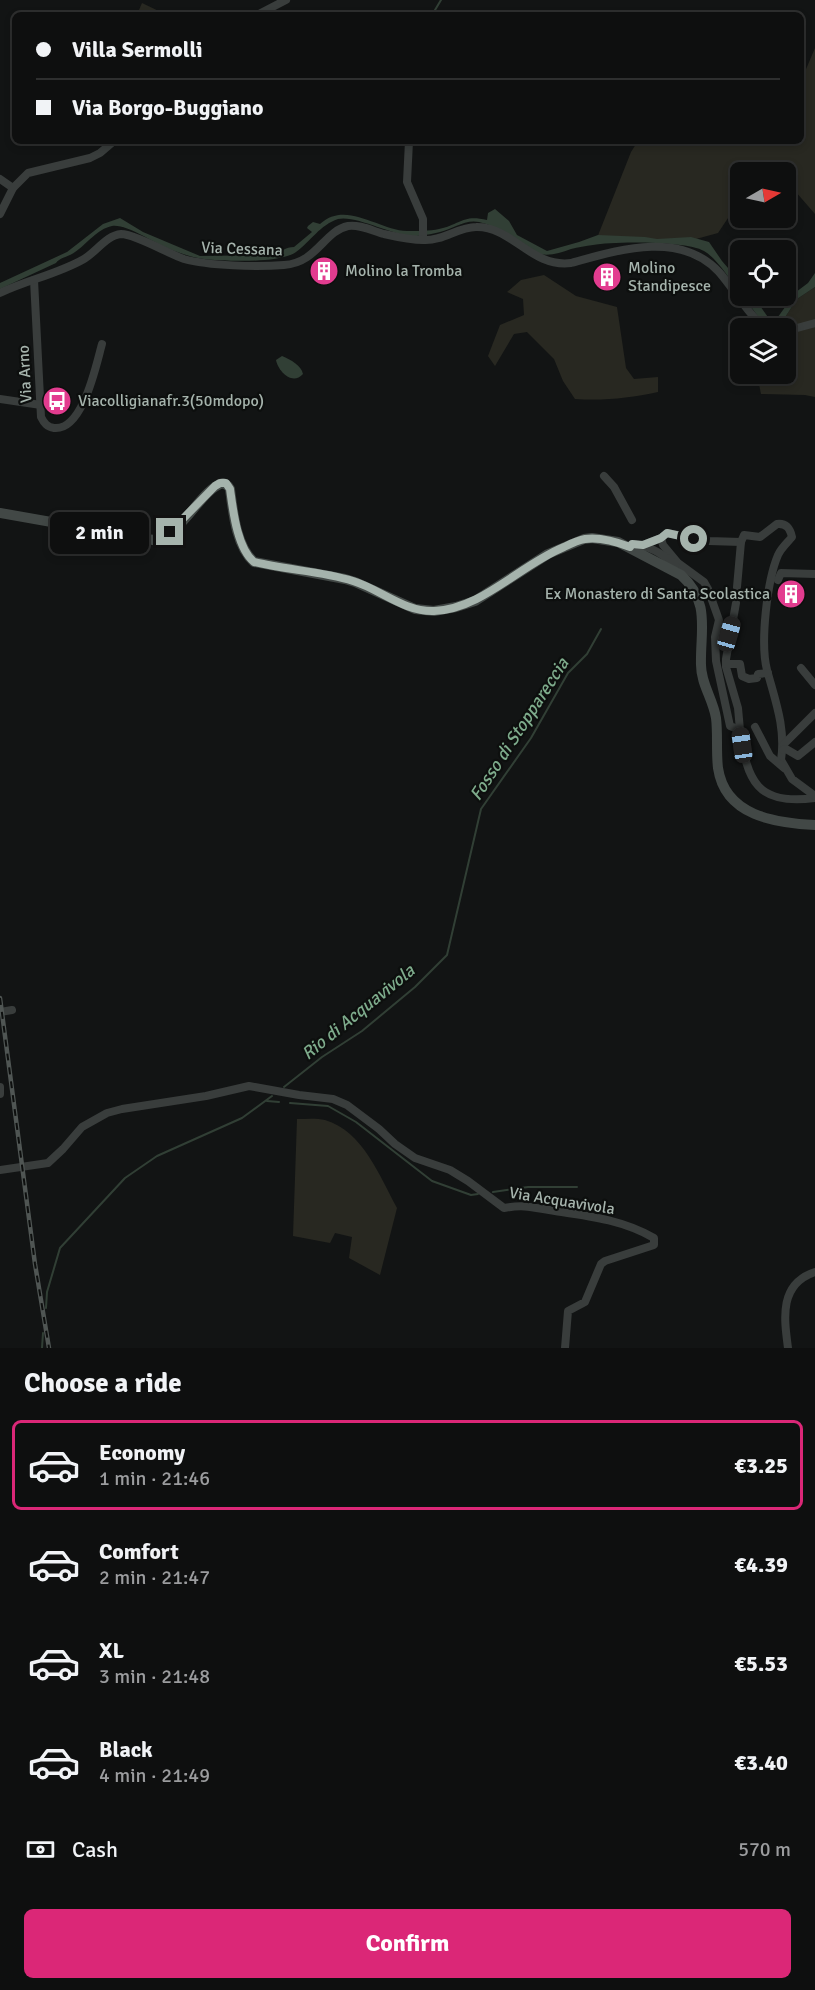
<!DOCTYPE html>
<html lang="en">
<head>
<meta charset="utf-8">
<style>
  body { margin:0; font-family:Signika,sans-serif; background:#171818; color:#f1f3f6; height:100vh; display:flex; flex-direction:column; font-size:22px; white-space:nowrap }
  * { box-sizing:border-box; margin:0 }
  p { font-size:20px; color:#9b9c9e }
  .icon { flex:none; width:33px; height:33px; fill:none; stroke:currentColor; stroke-width:2; stroke-linecap:round; stroke-linejoin:round }
  .map { position:relative; height:1348px; overflow:hidden }
  .panel { display:flex; flex-direction:column; background:#0e0f0f; flex:1 }
  .panel>* { flex:none }
  .banner { position:absolute; left:12px; top:12px; width:792px; height:132px; border-radius:9px; box-shadow:0 3px 9px #0003,0 0 0 2px #2e2f2f; display:grid; align-content:center; height:132px; padding:0 24px; background:#0e0f0f }
  .needle { width:39px; rotate:81deg }
  .fabs { position:absolute; left:730px; top:162px; display:grid; gap:12px }
  .fabs a { display:grid; place-items:center; width:66px; height:66px; border-radius:9px; background:#0e0f0f; box-shadow:0 3px 9px #0003,0 0 0 2px #2e2f2f; font-size:30px }
  .end { position:absolute; width:27px; height:27px; margin:-14px; border:8px solid #a5b3ac; background:#111; box-shadow:0 0 0 3px #111 }
  .from { border-radius:50% }
  .bubble { position:absolute; height:42px; border-radius:9px; background:#0e0f0f; box-shadow:0 3px 9px #0003,0 0 0 2px #2e2f2f; font-size:20px; font-weight:800; line-height:42px; text-align:center }
  .car { position:absolute; width:18px; height:36px; margin:-18px -9px; border-radius:8px; box-shadow:0 0 4px 2px #0007; background:linear-gradient(#222 24%,#8ab4d8 0 40%,#222 0 76%,#8ab4d8 0 86%,#222 0) }
  .banner b { display:flex; align-items:center; gap:21px; height:57px; font-size:22px }
  .banner b+b { border-top:2px solid #2e2f2f }
  .banner i { width:15px; height:15px; background:#f1f3f6 }
  ul { padding:0; list-style:none }
  li { display:flex; align-items:center; gap:18px; height:90px; margin:0 12px 9px; padding:0 12px; border:3px solid transparent; border-radius:9px }
  li div { flex:1 }
  li b { display:block; font-size:22px }
  li em { font-style:normal; font-weight:800 }
  li.current { border-color:#db2777 }
  li>.icon { width:54px; height:54px; stroke-width:1.5 }
  h2 { padding:0 24px; font-size:27px; line-height:72px }
  .pay { display:flex; align-items:center; gap:15px; height:66px; padding:0 24px; font-size:22px }
  .pay p { margin-inline-start:auto }
  .primary-button { display:flex; gap:12px; margin-top:auto; padding:12px 24px }
  .primary-button a { flex:1; height:69px; border-radius:9px; background:#db2777; color:#fff; font-size:24px; font-weight:800; line-height:69px; text-align:center }
  .map>svg:first-child { display:block }
  .green { fill:#282821 }
  .water { fill:#313f35 }
  .lines { fill:none; stroke-linecap:round; stroke-linejoin:round }
  .stream { stroke:#313f35; stroke-width:2 }
  .street { stroke:#393d3c; stroke-width:8 }
  .secondary { stroke:#424846; stroke-width:10 }
  .rail-casing { stroke:#4f5553; stroke-width:4.5 }
  .rail { stroke:#0d0f0e; stroke-width:2; stroke-dasharray:7; stroke-linecap:butt }
  .route { stroke:#a5b3ac; stroke-width:8 }
  .labels { text-anchor:middle; dominant-baseline:central; stroke-width:4.5; stroke-linejoin:round; paint-order:stroke }
  .street-label { font-size:16px; fill:#a5b3ac; stroke:#0d0f0e }
  .poi-label { font-size:16px; fill:#a5b3ac; stroke:#0d0f0e; text-anchor:start }
  .water-label { font-size:18px; font-style:italic; fill:#7eac8c; stroke:#0d0f0e }
</style>
</head>
<body>
<div class="map">
<svg width="815" height="1348" viewBox="0 0 815 1348">
  <rect width="100%" height="100%" fill="#121414"/>
  <g class="green">
    <path d="M142,3L167,15H139V10Z"/>
    <path d="M815,48V214L795,191L786,194V172H741V204L736,206L718,233L685,242L597,238L631,152L638,141H801V71L804,74Z"/>
    <path d="M544,275L576,296L617,307L626,368L634,379L658,377V392C630,398 604,401 575,399L563,381L554,359L527,332L514,334L495,366L488,356L500,325L524,315L523,299L507,292L521,280Z"/>
    <path d="M815,287V397L805,395L761,394L757,374H786V328H778L797,299Z"/>
    <path d="M297,1119C306,1119 317,1118 325,1120C363,1131 380,1177 397,1208L380,1275L349,1258L352,1237L335,1233L330,1243L293,1236Z"/>
  </g>
  <g class="water">
    <path d="M495,209L509,221L517,235L547,251L579,242L598,235L645,237L657,239L691,237L709,242L722,261L741,283V293C729,280 719,260 704,251C687,241 614,241 593,245C586,246 578,247 571,249C560,253 551,256 539,254C521,243 501,227 479,222C465,219 453,229 440,232C432,234 421,236 413,236C391,235 356,215 338,219C320,225 311,241 296,252C280,263 235,261 215,260C199,260 182,254 167,248C152,242 127,224 112,226C97,229 87,244 75,252C69,257 60,257 56,263L0,289V283L67,252L103,224L120,218L143,232L200,256L272,255C280,252 286,247 294,247L312,232L307,228L308,226L313,222L320,224C346,200 378,230 407,231C417,231 430,231 439,229C461,224 463,214 487,220L488,213Z"/>
    <path d="M815,273V287L797,299L778,328C762,327 752,307 743,296H753L770,320L775,321L796,292L808,283Z"/>
    <path d="M282,356C291,360 301,365 303,374C292,386 278,371 276,360Z"/>
  </g>
  <g class="lines">
    <g class="stream">
      <path d="M432,15L441,0"/>
      <path d="M284,1087L322,1057L362,1031L415,987L447,955L481,809L531,738L568,673L587,654L601,629"/>
      <path d="M267,1101L279,1102"/>
      <path d="M290,1103L328,1106L356,1122L432,1181L471,1195L478,1194"/>
      <path d="M493,1192L528,1187H577"/>
      <path d="M46,1308L47,1292L60,1248L125,1178L157,1156L242,1118L272,1096"/>
      <path d="M42,1348L43,1333"/>
    </g>
    <g class="street">
      <path d="M257,15L286,0"/>
      <path d="M409,141L407,182L423,219V240"/>
      <path d="M0,179L13,188"/>
      <path d="M0,214L13,188L28,173L90,158L100,153L114,141"/>
      <path d="M34,280L41,417C44,423 47,427 54,428C83,431 96,365 102,344"/>
      <path d="M0,293C27,280 58,274 84,259C96,252 107,235 121,234C135,234 169,254 184,259C209,266 257,267 284,265C317,263 324,231 348,226C359,224 373,231 384,234C397,237 410,240 424,240C443,241 458,227 476,227C512,226 531,268 571,263C618,250 680,230 719,272C734,289 749,316 766,328"/>
      <path d="M786,331L815,323"/>
      <path d="M0,399L41,405"/>
      <path d="M604,476L614,487L632,520"/>
      <path d="M661,538L663,545L678,563L704,582L708,589L719,620L715,637L716,661L730,726L740,730C747,781 757,806 815,798"/>
      <path d="M643,545L661,538L667,533L709,541L741,542"/>
      <path d="M630,547L632,544C648,545 663,554 675,565"/>
      <path d="M778,580L781,573L815,574"/>
      <path d="M737,587L741,542L744,535L760,537L777,524C786,523 790,528 792,537C787,543 781,548 778,555C767,581 760,643 767,670C775,700 786,728 781,760L792,779L815,796"/>
      <path d="M736,603L726,659V667L738,708L740,730"/>
      <path d="M726,664H740L742,676L749,679L757,678L758,674L768,673"/>
      <path d="M801,668L815,685"/>
      <path d="M755,727L770,756L784,768"/>
      <path d="M784,744L815,713"/>
      <path d="M783,750L786,749L798,756L815,742"/>
      <path d="M0,1012L12,1010"/>
      <path d="M0,1087V1094"/>
      <path d="M0,1170L48,1163L63,1149L82,1127L107,1113L122,1109L206,1096L249,1086L299,1095L333,1099L347,1105L379,1129L395,1144L415,1158L450,1170L468,1181L504,1208C526,1204 534,1208 555,1211C589,1216 623,1220 654,1238V1245L605,1261L601,1264L585,1302L568,1311L565,1348"/>
      <path d="M788,1348C784,1318 779,1284 815,1272"/>
    </g>
    <path class="secondary" d="M0,513L153,540C185,534 199,490 223,483L228,486L230,489C233,512 236,546 254,562L345,579L355,582L415,609L434,611L456,607L475,601L548,554L584,539L592,538L618,542L681,575C711,602 700,631 701,665C701,684 713,699 716,718C718,734 716,751 718,768C725,816 775,823 815,825"/>
    <g class="rail-casing">
      <path id="rail" d="M0,998L35,1264L49,1348"/>
    </g>
    <use href="#rail" class="rail"/>
  </g>
  <g class="lines">
    <path class="route" d="M170,532L215,486L220,483H226L230,489C233,510 237,548 254,562C286,570 321,571 353,581C380,589 404,612 434,611C482,609 520,565 564,547C570,544 578,540 585,539C599,537 617,542 630,547L632,544L643,545L661,538L667,533L694,539"/>
  </g>
  <defs>
    <g id="building-disc" transform="scale(1.5)"><circle r="9.5" fill="#e23c8f" stroke="#0d0f0e"/><path d="M-4-6H4V6H1V3H-1V6H-4ZM-2.5-4.3h1.7v1.8h-1.7ZM.8-4.3h1.7v1.8H.8ZM-2.5-1h1.7V.8h-1.7ZM.8-1h1.7V.8H.8Z" fill="#fff"/></g>
    <g id="bus-disc" transform="scale(1.5)"><circle r="9.5" fill="#e23c8f" stroke="#0d0f0e"/><path d="M-5-6H5V4H4V6H2V4H-2V6H-4V4H-5ZM-3.5-4V0h7V-4ZM-3.5 1.2v1.5H-2V1.2ZM2 1.2v1.5H3.5V1.2Z" fill="#fff"/></g>
  </defs>
  <g fill-rule="evenodd">
    <use href="#building-disc" x="324" y="271"/>
    <use href="#building-disc" x="607" y="277"/>
    <use href="#bus-disc" x="57" y="401"/>
    <use href="#building-disc" x="791" y="594"/>
  </g>
  <g class="labels">
    <g class="street-label">
      <text transform="translate(242 249) rotate(2)">Via Cessana</text>
      <text transform="translate(25 374) rotate(-93)">Via Arno</text>
      <text transform="translate(562 1201) rotate(9)">Via Acquavivola</text>
    </g>
    <g class="poi-label">
      <text x="628" y="268">Molino<tspan x="628" dy="18">Standipesce</tspan></text>
      <text x="345" y="271">Molino la Tromba</text>
      <text x="78" y="401">Viacolligianafr.3(50mdopo)</text>
      <text x="770" y="594" text-anchor="end">Ex Monastero di Santa Scolastica</text>
    </g>
    <g class="water-label">
      <text transform="translate(519 729) rotate(-57)">Fosso di Stoppareccia</text>
      <text transform="translate(358 1012) rotate(-39)">Rio di Acquavivola</text>
    </g>
  </g>
</svg>
<div class="fabs">
<a><svg class="needle" viewBox="-14 -14 28 28"><path d="M0-13l5 13h-10z" fill="#e53935"/><path d="M0 13l5-13h-10z" fill="#9b9c9e"/></svg></a>
<a><svg class="icon" aria-label="locate" viewBox="0 0 24 24"><circle cx="12" cy="12" r="6"/><path d="M12 2v4M12 18v4M2 12h4M18 12h4"/></svg></a>
<a><svg class="icon" aria-label="layers" viewBox="0 0 24 24"><path d="M12 4l9 5-9 5-9-5zM3 14l9 5 9-5"/></svg></a>
</div>
<i class="end from" style="left:694px;top:539px"></i>
<i class="end" style="left:170px;top:532px"></i>
<div class="bubble" style="left:50px;top:512px;width:99px">2 min</div>
<i class="car" style="left:729px;top:634px;rotate:16deg"></i>
<i class="car" style="left:742px;top:745px;rotate:352deg"></i>
<div class="banner">
<b><i class="from"></i>Villa Sermolli</b>
<b><i></i>Via Borgo-Buggiano</b>
</div>
</div>
<section class="panel">
<h2>Choose a ride</h2>
<ul>
<li class="current"><svg class="icon" aria-label="car" viewBox="0 0 24 24"><path d="M5 17H2v-5l4-1 3-4h7l3 4 3 1v5h-3M9 17h6M6 11h13"/><circle cx="7" cy="17" r="2"/><circle cx="17" cy="17" r="2"/></svg><div><b>Economy</b><p>1 min · 21:46</p></div><em>€3.25</em></li>
<li><svg class="icon" aria-label="car" viewBox="0 0 24 24"><path d="M5 17H2v-5l4-1 3-4h7l3 4 3 1v5h-3M9 17h6M6 11h13"/><circle cx="7" cy="17" r="2"/><circle cx="17" cy="17" r="2"/></svg><div><b>Comfort</b><p>2 min · 21:47</p></div><em>€4.39</em></li>
<li><svg class="icon" aria-label="car" viewBox="0 0 24 24"><path d="M5 17H2v-5l4-1 3-4h7l3 4 3 1v5h-3M9 17h6M6 11h13"/><circle cx="7" cy="17" r="2"/><circle cx="17" cy="17" r="2"/></svg><div><b>XL</b><p>3 min · 21:48</p></div><em>€5.53</em></li>
<li><svg class="icon" aria-label="car" viewBox="0 0 24 24"><path d="M5 17H2v-5l4-1 3-4h7l3 4 3 1v5h-3M9 17h6M6 11h13"/><circle cx="7" cy="17" r="2"/><circle cx="17" cy="17" r="2"/></svg><div><b>Black</b><p>4 min · 21:49</p></div><em>€3.40</em></li>
</ul>
<div class="pay"><svg class="icon" aria-label="cash" viewBox="0 0 24 24"><path d="M3 7h18v10H3z"/><circle cx="12" cy="12" r="2"/></svg>Cash<p>570 m</p></div>
<div class="primary-button"><a>Confirm</a></div>
</section>
</body>
</html>
